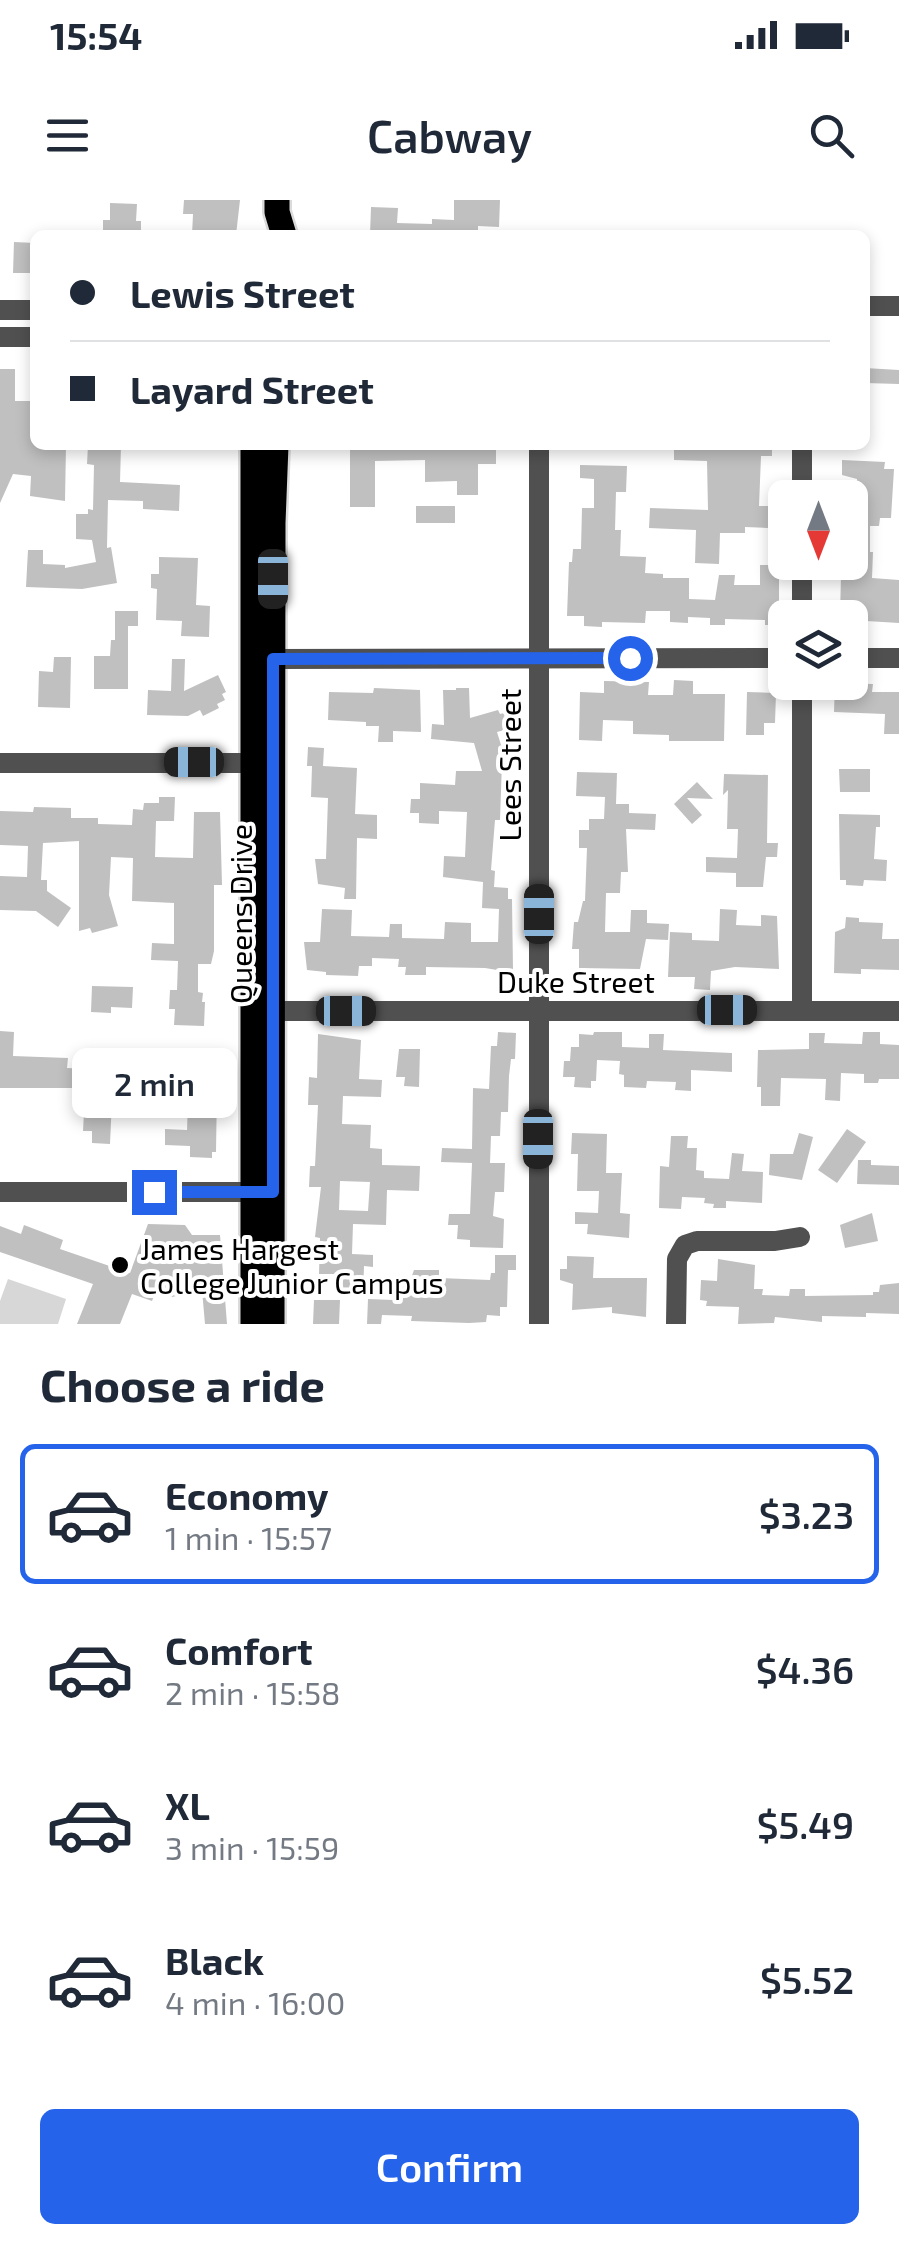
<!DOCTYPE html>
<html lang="en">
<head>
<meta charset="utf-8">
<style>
  body { margin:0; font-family:"Exo 2",sans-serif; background:#f2f2f3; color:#1f2937; height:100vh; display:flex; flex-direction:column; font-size:38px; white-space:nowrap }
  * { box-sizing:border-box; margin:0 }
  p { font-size:32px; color:#747a83 }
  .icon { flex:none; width:55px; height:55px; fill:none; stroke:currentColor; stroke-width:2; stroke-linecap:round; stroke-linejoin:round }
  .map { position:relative; height:1124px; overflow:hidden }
  .sheet { display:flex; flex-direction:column; background:#fff; flex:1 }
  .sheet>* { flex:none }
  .guide { position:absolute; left:30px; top:30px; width:840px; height:220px; border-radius:15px; box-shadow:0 5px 15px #0003; display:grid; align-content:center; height:220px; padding:0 40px; background:#fff }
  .needle { width:65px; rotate:180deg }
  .fabs { position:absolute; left:768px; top:280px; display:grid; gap:20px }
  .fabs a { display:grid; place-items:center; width:100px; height:100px; border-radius:15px; background:#fff; box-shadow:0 5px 15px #0003; font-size:50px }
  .end { position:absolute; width:45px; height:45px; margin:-22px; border:12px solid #2563eb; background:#fff; box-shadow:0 0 0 5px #fff }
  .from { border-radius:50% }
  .bubble { position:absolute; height:70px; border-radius:15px; background:#fff; box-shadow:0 5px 15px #0003; font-size:32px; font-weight:600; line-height:70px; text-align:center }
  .car { position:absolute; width:30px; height:60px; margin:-30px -15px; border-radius:12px; box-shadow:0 0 8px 2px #0007; background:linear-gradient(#222 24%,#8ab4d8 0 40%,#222 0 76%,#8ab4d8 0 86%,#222 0) }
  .guide b { display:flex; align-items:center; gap:35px; height:95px; font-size:38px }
  .guide b+b { border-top:2px solid #e0e1e3 }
  .guide i { width:25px; height:25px; background:#1f2937 }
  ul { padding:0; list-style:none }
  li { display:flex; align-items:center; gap:30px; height:140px; margin:0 20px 15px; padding:0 20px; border:5px solid transparent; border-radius:15px }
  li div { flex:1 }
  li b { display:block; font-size:38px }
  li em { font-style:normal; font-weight:600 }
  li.current { border-color:#2563eb }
  li>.icon { width:90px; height:90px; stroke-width:1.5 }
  h2 { padding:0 40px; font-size:45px; line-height:120px }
  .cta { display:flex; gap:20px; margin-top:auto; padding:20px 40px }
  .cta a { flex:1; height:115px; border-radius:15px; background:#2563eb; color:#fff; font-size:40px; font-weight:600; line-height:115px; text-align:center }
  .status { display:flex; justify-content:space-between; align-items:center; height:70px; padding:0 50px; background:#fff; direction:ltr }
  .status svg { height:28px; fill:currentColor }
  header { display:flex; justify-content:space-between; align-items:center; height:130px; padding:0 40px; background:#fff; font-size:45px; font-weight:600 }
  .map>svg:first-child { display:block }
  .green { fill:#d7d7d7 }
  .building { fill:#c0c0c0; fill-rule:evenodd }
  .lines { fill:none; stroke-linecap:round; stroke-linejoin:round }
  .major-casing { stroke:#dbdbdb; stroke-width:30 }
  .minor { stroke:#505050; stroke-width:20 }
  .major { stroke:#000; stroke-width:25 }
  .route { stroke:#2563eb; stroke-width:12 }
  .poi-dot { fill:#000; stroke:#fff; stroke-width:4 }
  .labels { text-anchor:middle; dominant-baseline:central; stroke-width:8; stroke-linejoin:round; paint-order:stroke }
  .street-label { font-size:30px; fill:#000; stroke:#fff }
  .poi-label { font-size:30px; fill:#000; stroke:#fff; text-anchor:start }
</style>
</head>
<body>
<div class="status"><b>15:54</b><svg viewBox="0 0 49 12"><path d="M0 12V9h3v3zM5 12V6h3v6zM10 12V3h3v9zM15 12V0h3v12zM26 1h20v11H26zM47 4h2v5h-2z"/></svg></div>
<header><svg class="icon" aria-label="menu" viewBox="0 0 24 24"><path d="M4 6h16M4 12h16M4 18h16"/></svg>Cabway<svg class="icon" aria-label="search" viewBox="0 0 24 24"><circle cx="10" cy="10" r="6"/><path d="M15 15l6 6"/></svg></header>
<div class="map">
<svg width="899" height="1124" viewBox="0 0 899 1124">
  <rect width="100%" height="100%" fill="#fff"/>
  <path class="green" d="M8,1079L66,1099L58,1124H0V1101Z"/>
  <g class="building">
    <path d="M184,0H240L236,35H192L193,14H183Z"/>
    <path d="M454,0H500L499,27L478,26V35H370L371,7L398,8L397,23L432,24V19L454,20Z"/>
    <path d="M110,3L137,4L136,21H141V31H103V20H110Z"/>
    <path d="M14,42L35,43V73H13Z"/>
    <path d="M865,168L899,170V184L865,183Z"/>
    <path d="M0,169H15V201H35V245H66L65,301L30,296L31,276L13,274L0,303Z"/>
    <path d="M88,245H121L120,282L180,285L179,311L143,309V301L108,300L107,348L111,347L117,383L82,389L26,387L28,350H43V364L65,365V368L96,362L92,340L76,339V314H88V309L93,310L94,265L87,264Z"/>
    <path d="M350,245H496V264H478V295H457V281L425,282V260L375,261V307H350Z"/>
    <path d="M674,245H772V256H761L759,306H777L776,322L768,321V328L745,327V333H720L719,364L695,363L696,330L649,328L650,308L708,310L707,261L674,260Z"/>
    <path d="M842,260L885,262L884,269H894L891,318H880L879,326H870V352H873L872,378L899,380V423L850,420L849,416H840L841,375H836V362H850V304H856L857,279L842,275Z"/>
    <path d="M580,265L627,266L626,292H616L615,330H621L620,356L646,357L645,373L663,374V378H689V399L715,400L719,375H735L734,385H760V365H779V425H765V420L725,419V425H710V418L688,417V423L670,422V411H646L645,423L602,422V427L584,426V416H567L569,362H572L573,349H581L582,308H594V279L580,278Z"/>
    <rect x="416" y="306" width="39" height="17"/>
    <path d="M159,357L198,358L196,405L210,406L209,437L181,436L182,421L156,420L157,389L151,388V374H159Z"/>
    <path d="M115,411H138V426H128V489H94V456H110L111,440H115Z"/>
    <path d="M54,457H71L70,508L38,507L39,471L53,472Z"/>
    <path d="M172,459H185L184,491L218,475L226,492L222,494L225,500L217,504L219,508L203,516L200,510L188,516L147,515L148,490L171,491Z"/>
    <path d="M674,480L693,481V494H725L724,541H669V535L633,534V521L603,520L602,541L579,540L580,492L604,493V481L649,482L648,495H673Z"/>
    <path d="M835,483L873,484L872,492H899V534H884L885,514L834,512Z"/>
    <path d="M374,488L420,490L421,532L393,531V542H378L379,526H366V522L328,520L329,492L373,493Z"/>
    <path d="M456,488H469L470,518L498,510L500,514L504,513L508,529L497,532L506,561L502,562L500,620H495L491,670L495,671L494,687L508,688V699H512L513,770H509V774H496L497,770L485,768L426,767V775H405L406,767H398L399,759L372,758V766H359L358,776L326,775V772L307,770L304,742H320L322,709L352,710L351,736L389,737L390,724H402V738L444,739L445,722L471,723V742H498L499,709L482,708L483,682L443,677L444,656L465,657L467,612L439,611V624L419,623V613H410L411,599H420V583L455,585L456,571H482L474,543L431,539L432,524L444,525L443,490H456Z"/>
    <path d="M747,492L776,493L775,523H764V535H746Z"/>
    <path d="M308,547L324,548L323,566L357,568L355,614L377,615V639L357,638L356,699H344L345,688L318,684L315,659H326L328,598L311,597L312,566H307Z"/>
    <path d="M839,569H870V592H840Z"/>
    <path d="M577,572L617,573L616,604H629V613L656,614L655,630L626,629L628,672H621L620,693H606L605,732H630L631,710H647V723L669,724L668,740L646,739L640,769L579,768V749H572L574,722H578L583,701H585L587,648H579V630H589V619H604L605,597L576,596Z"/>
    <path d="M724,574L768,575L767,643H778L777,657H766L763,687H736V673L706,672V657L737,658L738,629H727L728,590L723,595Z"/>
    <path d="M697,582L713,599L687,598L702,615L692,624L674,604Z"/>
    <path d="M159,597H175L174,621H156L155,657L193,658L194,612H220L222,685H214V751L211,764H198V792L203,793L202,802H205L204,826L174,825L175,809H169L170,790H177L178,761L151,760L152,743L174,744V703L132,701L133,658L111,657L109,695L118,726L92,733L90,728L79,731V641L43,643L41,680H47V691L71,708L58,727L36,711L0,710V676L27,677L28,646L0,645V611L33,612L34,607L71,608V618H98V624L132,625L133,609L143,610L144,603H159Z"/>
    <path d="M839,614L880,615V627H876L874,659L887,660L886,681L864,680L863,686L846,685V680H840Z"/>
    <path d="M720,709L737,710L736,725L761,726V715L777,716L779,769L735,767L711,771L710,790L694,789L695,777H668L670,732L692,733V740L719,741Z"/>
    <path d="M846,717L859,718V722L883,723L882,739H899V770L861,769V774L834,773L835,732L845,728Z"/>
    <path d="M92,786L133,787L132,808L111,807V813L91,812Z"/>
    <path d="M0,831L14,832L13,856L68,858L67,868L92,869L91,888H0Z"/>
    <path d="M498,832L516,833L515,859H511L509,876L508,912H501L500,936H491L490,963H505L504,992H495L493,1016L504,1019L503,1048L470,1047V1040L457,1039L458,1025H448L449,1014H470L472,963L441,962L442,948L472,949L473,888L489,889L491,846H497Z"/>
    <path d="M594,832H622V847L649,848V834H664L663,850L732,853V872L691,870V891L675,890L676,882L647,881L646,888L624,887V875L619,874L620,861L597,860L596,881H591V888L574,887L575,877H563L564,861H570L571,847H579V834L593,835Z"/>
    <path d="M863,832H880V844L899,845V879H879L878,883H864V874L841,873L840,901L825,900L826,879L781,878L780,906H761V887H757L758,850L809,849V833H825L824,843L862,844Z"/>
    <path d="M318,834L361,840L359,879L382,880L381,897L343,896L342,924L371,925L370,948L382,949V965L420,966L419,991L387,990L386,1025L353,1024L352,1054L373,1055V1067L364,1066L363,1096L338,1095V1074H319L320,1038L315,1037L321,987H309L310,966H315L318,905H308L309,877L317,878ZM340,981L370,982L368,1011L339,1010Z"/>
    <path d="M399,849H420L419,887L404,886L405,877H396Z"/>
    <path d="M119,867L146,868L144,904L117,907Z"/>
    <path d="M176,887L217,888L216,952H212V958L190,957V946L165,945V929L187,930L188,903L176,902Z"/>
    <path d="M99,900H112L110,944L92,943V931H83L84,912H98Z"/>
    <path d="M847,929L866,942L837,983L818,970Z"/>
    <path d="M572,933L607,934L606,973H622L620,1013L630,1014L629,1038L587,1034L588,1024H575V1012L598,1013L599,991H577L578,954H571Z"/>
    <path d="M799,933L813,937L802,980L769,975L770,954H793Z"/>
    <path d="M671,936H688L687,948H697L696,970L704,971V978L729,979L732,953L744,954L742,971L763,972L762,1003L726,1001V1008H713L714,1004L704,1003L705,998L682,997L681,1009L659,1008L660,966L669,967Z"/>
    <path d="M858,960H871V965L899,966V985L857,984Z"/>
    <path d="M872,1013L878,1041L845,1048L840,1025Z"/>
    <path d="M148,1024L185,1025L192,1035H220L227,1124H205L202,1090L172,1097L158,1085L152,1101L132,1094L120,1124H77L93,1084L0,1052V1026L21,1034L24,1025L63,1040L60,1049L130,1073Z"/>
    <path d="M495,1055H516V1070H508L507,1107H500V1116L487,1115L486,1122L469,1123L411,1121L412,1116L382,1115L381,1124H367L368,1099L393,1100L394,1081H410L414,1070H439V1078L490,1080L491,1073H495Z"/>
    <path d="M567,1056L594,1057L593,1078H647L646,1117L612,1113V1107L572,1110L573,1084L560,1080V1069H567Z"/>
    <path d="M718,1059L755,1065L754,1089H763L762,1095L789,1096L790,1089H805V1096L873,1095V1092H879L880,1085L899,1083V1114L866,1113V1117L822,1116V1122L775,1117L774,1123L738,1124L739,1107L706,1106L707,1101L700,1100L701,1080L717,1081Z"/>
    <path d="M314,1100H340L339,1124H313Z"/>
  </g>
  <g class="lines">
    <g class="major-casing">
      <g id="major">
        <path d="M277,0V12L284,35"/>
        <path d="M253,1124V245"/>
        <path d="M272,1124L273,323L276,245"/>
      </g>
    </g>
    <g class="minor">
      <path d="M865,106H899"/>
      <path d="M0,110H35"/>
      <path d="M0,137H35"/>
      <path d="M802,245V298"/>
      <path d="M802,362V418"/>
      <path d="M850,458H899"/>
      <path d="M273,459L785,458"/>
      <path d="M802,482V811"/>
      <path d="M0,563H265"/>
      <path d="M261,811H899"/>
      <path d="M0,992H268"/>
      <path d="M539,1124V245"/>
      <path d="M676,1124L677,1059L685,1045L697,1041H775L800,1037"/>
    </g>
    <use href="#major" class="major"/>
  </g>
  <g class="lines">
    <path class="route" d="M154,992H273V459L630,458"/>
  </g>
  <circle class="poi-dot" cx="120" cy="1065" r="10"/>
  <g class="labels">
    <g class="street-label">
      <text transform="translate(509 565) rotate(-90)">Lees Street</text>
      <text transform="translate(240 714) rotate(-90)">Queens Drive</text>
      <text x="576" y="781">Duke Street</text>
    </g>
    <g class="poi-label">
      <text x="140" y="1048">James Hargest<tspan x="140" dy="34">College Junior Campus</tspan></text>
    </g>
  </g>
</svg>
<div class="fabs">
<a><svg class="needle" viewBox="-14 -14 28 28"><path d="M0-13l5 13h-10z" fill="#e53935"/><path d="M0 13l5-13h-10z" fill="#747a83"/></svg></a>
<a><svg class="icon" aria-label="layers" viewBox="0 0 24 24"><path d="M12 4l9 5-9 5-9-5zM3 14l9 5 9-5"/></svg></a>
</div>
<i class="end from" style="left:630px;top:458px"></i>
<i class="end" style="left:154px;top:992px"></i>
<div class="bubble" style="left:72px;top:848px;width:165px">2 min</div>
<i class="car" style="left:273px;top:379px;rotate:180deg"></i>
<i class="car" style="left:194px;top:562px;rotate:270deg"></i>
<i class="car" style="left:539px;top:714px;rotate:0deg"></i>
<i class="car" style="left:727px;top:810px;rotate:90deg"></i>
<i class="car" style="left:346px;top:811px;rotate:90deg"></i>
<i class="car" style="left:538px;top:939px;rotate:180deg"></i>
<div class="guide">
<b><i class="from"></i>Lewis Street</b>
<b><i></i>Layard Street</b>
</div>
</div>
<section class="sheet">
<h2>Choose a ride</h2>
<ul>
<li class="current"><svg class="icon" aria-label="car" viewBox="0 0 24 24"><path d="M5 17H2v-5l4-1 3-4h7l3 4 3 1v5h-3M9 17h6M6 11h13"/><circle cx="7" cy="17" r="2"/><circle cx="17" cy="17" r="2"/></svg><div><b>Economy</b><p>1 min · 15:57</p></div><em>$3.23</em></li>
<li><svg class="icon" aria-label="car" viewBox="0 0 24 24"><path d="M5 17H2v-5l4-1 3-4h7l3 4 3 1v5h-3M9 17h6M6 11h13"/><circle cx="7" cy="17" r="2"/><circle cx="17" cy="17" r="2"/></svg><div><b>Comfort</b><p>2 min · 15:58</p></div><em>$4.36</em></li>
<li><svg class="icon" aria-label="car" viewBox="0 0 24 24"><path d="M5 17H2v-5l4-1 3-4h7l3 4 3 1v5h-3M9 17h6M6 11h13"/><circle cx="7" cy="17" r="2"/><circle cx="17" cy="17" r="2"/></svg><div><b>XL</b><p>3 min · 15:59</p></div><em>$5.49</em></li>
<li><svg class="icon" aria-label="car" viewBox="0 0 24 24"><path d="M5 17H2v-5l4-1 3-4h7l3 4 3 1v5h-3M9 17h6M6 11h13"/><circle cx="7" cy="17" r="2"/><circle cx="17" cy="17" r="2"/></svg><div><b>Black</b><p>4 min · 16:00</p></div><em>$5.52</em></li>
</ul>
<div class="cta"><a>Confirm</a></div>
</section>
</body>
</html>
